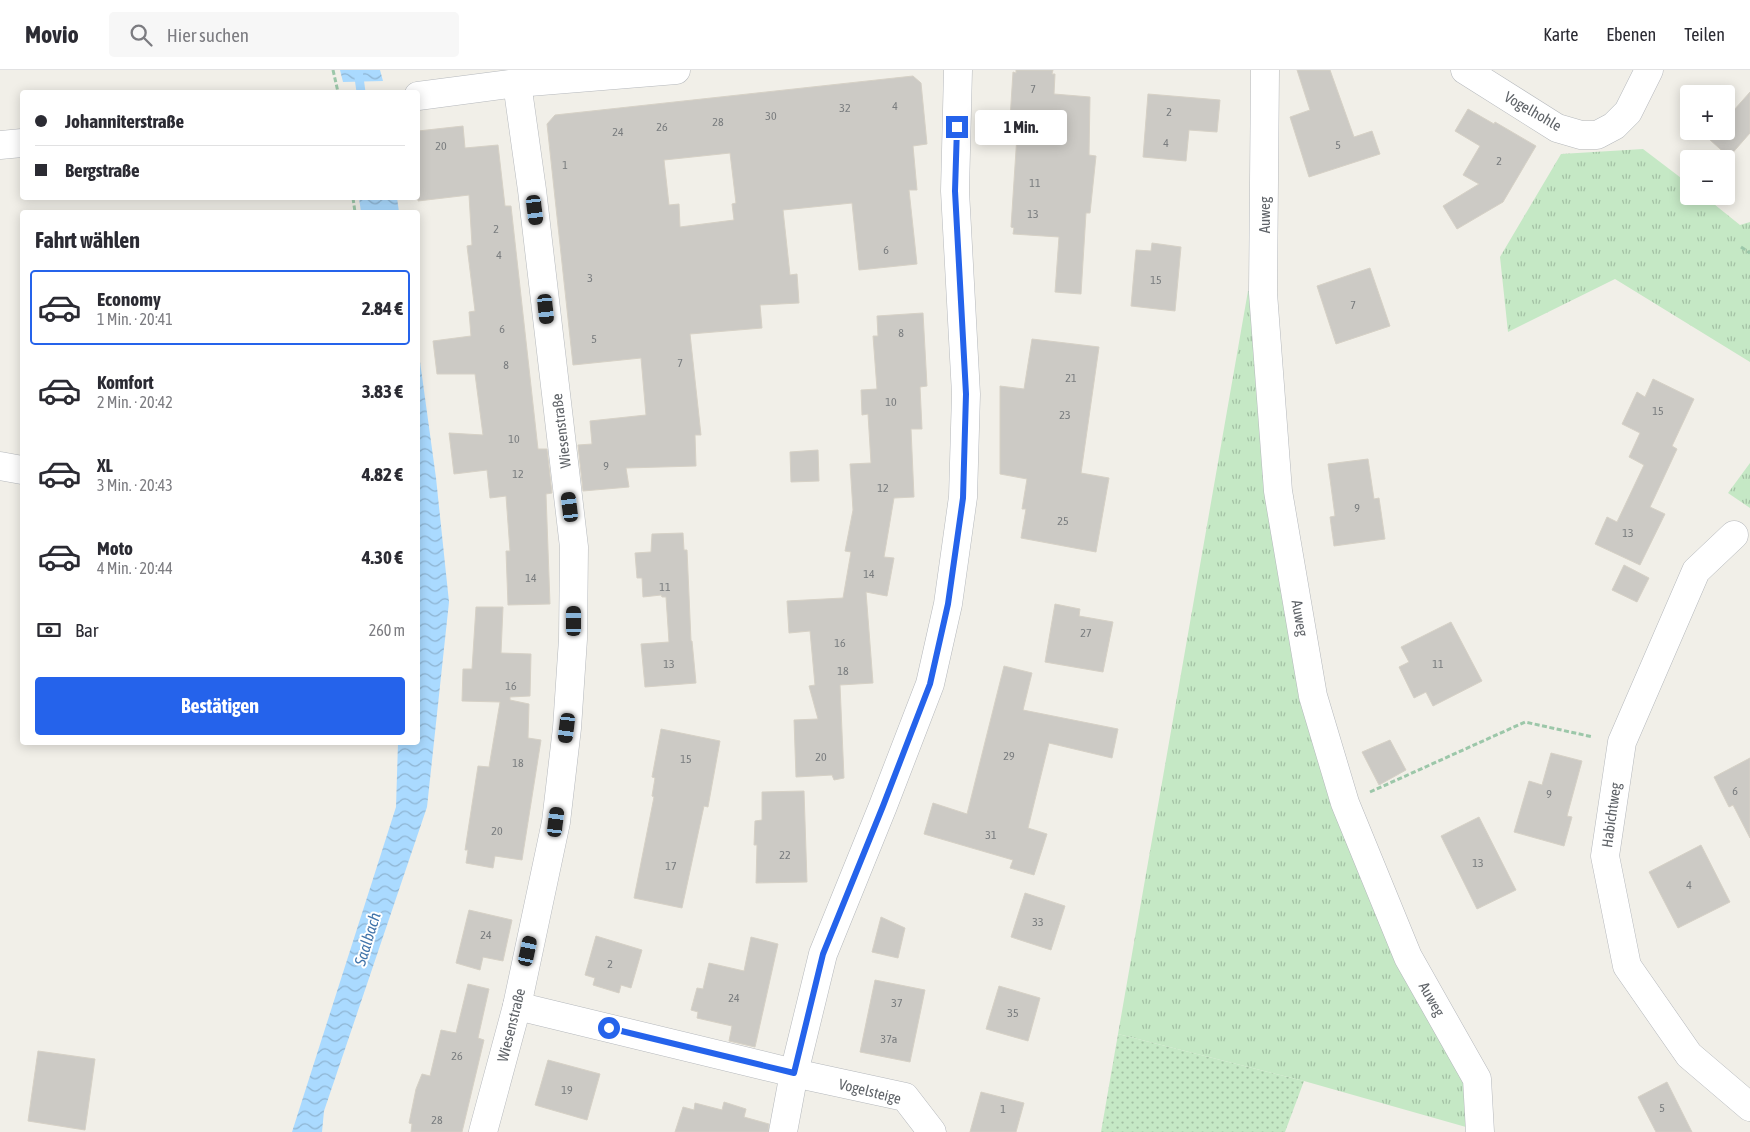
<!DOCTYPE html>
<html lang="de">
<head>
<meta charset="utf-8">
<style>
  body { margin:0; font-family:"Asap Condensed",sans-serif; background:#f7f7f7; color:#2b2b33; height:100vh; display:flex; flex-direction:column; font-size:19px; white-space:nowrap }
  * { box-sizing:border-box; margin:0 }
  p { font-size:16px; color:#7c7c81 }
  .icon { flex:none; width:28px; height:28px; fill:none; stroke:currentColor; stroke-width:2; stroke-linecap:round; stroke-linejoin:round }
  .map { position:relative; flex:1; overflow:hidden }
  .sheet { position:absolute; left:20px; top:140px; width:400px; height:535px; display:flex; flex-direction:column; background:#fff; border-radius:5px; box-shadow:0 2px 12px #0003 }
  .sheet>* { flex:none }
  .hud { position:absolute; left:20px; top:20px; width:400px; height:110px; border-radius:5px; box-shadow:0 2px 12px #0003; display:grid; align-content:center; height:110px; padding:0 15px; background:#fff }
  .controls { position:absolute; left:1680px; top:15px; display:grid; gap:10px }
  .controls a { display:grid; place-items:center; width:55px; height:55px; border-radius:5px; background:#fff; box-shadow:0 2px 12px #0003; font-size:25px }
  .end { position:absolute; width:22px; height:22px; margin:-11px; border:6px solid #2563eb; background:#fff; box-shadow:0 0 0 2px #fff }
  .from { border-radius:50% }
  .bubble { position:absolute; height:35px; border-radius:5px; background:#fff; box-shadow:0 2px 12px #0003; font-size:16px; font-weight:700; line-height:35px; text-align:center }
  .car { position:absolute; width:15px; height:30px; margin:-15px -8px; border-radius:6px; box-shadow:0 0 4px 1px #0007; background:linear-gradient(#222 24%,#8ab4d8 0 40%,#222 0 76%,#8ab4d8 0 86%,#222 0) }
  .hud b { display:flex; align-items:center; gap:18px; height:48px; font-size:19px }
  .hud b+b { border-top:1px solid #e1e1e2 }
  .hud i { width:12px; height:12px; background:#2b2b33 }
  ul { padding:0; list-style:none }
  li { display:flex; align-items:center; gap:15px; height:75px; margin:0 10px 8px; padding:0 5px; border:2px solid transparent; border-radius:5px }
  li div { flex:1 }
  li b { display:block; font-size:19px }
  li em { font-style:normal; font-weight:700 }
  li.on { border-color:#2563eb }
  li>.icon { width:45px; height:45px; stroke-width:1.5 }
  h2 { padding:0 15px; font-size:22px; line-height:60px }
  .pay { display:flex; align-items:center; gap:12px; height:55px; padding:0 15px; font-size:19px }
  .pay p { margin-inline-start:auto }
  .primary-button { display:flex; gap:10px; margin-top:auto; padding:10px 15px }
  .primary-button a { flex:1; height:58px; border-radius:5px; background:#2563eb; color:#fff; font-size:20px; font-weight:700; line-height:58px; text-align:center }
  header { display:flex; align-items:center; gap:30px; box-sizing:border-box; height:70px; padding:0 25px; background:#fff; border-bottom:1px solid #e1e1e2 }
  header strong { font-size:24px }
  nav { display:flex; gap:28px; margin-inline-start:auto; font-size:18px }
  .search { width:350px; height:45px; background:#f7f7f7; display:flex; align-items:center; gap:12px; box-sizing:border-box; padding:0 18px; border-radius:5px; color:#7c7c81; font-size:19px }
  .map>svg:first-child { display:block }
  .grass { fill:url(#grass-tufts) }
  .park { fill:url(#park-dots) }
  .water { fill:url(#water-waves) }
  .lines { fill:none; stroke-linecap:round; stroke-linejoin:round }
  .stream { stroke:#aadaff; stroke-width:9 }
  .building { fill:#cccac5; stroke:#d6d1c6; fill-rule:evenodd }
  .street-casing { stroke:#b5b8bc; stroke-width:29 }
  .path { stroke:#9cc7a9; stroke-width:3; stroke-dasharray:5 2.5; stroke-linecap:butt }
  .street { stroke:#fff; stroke-width:28 }
  .route { stroke:#2563eb; stroke-width:6 }
  .labels { text-anchor:middle; dominant-baseline:central; stroke-width:4; stroke-linejoin:round; paint-order:stroke }
  .number-label { font-size:12px; fill:#7a7d7f }
  .street-label { font-size:15px; fill:#5f6368; stroke:#fff }
  .water-label { font-size:16px; font-style:italic; fill:#4174aa; stroke:#fff }
</style>
</head>
<body>
<header>
<strong>Movio</strong>
<div class="search"><svg class="icon" aria-label="search" viewBox="0 0 24 24"><circle cx="10" cy="10" r="6"/><path d="M15 15l6 6"/></svg>Hier suchen</div>
<nav><a>Karte</a><a>Ebenen</a><a>Teilen</a></nav>
</header>
<div class="map">
<svg width="1750" height="1062" viewBox="0 0 1750 1062">
  <defs>
    <pattern id="grass-tufts" width="24" height="20" patternUnits="userSpaceOnUse" patternTransform="scale(1.25)"><rect width="24" height="20" fill="#c5e8c5"/><path d="M3 7l-1-3M5 7V3M7 7l1-3M15 17l-1-3M17 17v-4M19 17l1-3" fill="none" stroke="#a3c0a4"/></pattern>
    <pattern id="park-dots" width="8" height="8" patternUnits="userSpaceOnUse" patternTransform="scale(1.25)"><rect width="8" height="8" fill="#c5e8c5"/><path d="M2 2h.1M6 6h.1" fill="none" stroke="#a3c0a4" stroke-width="1.8" stroke-linecap="round"/></pattern>
    <pattern id="water-waves" width="16" height="10" patternUnits="userSpaceOnUse" patternTransform="scale(1.25)"><rect width="16" height="10" fill="#aadaff"/><path d="M0 5q4-4 8 0t8 0" fill="none" stroke="#8eb4d2"/></pattern>
  </defs>
  <rect width="100%" height="100%" fill="#f1efe8"/>
  <g class="grass">
    <path d="M1643,79L1689,114V126H1704L1740,155L1750,152V292L1615,209L1508,262L1500,187L1561,84Z"/>
    <path d="M1248,221L1263,223L1278,421L1345,733L1477,1009L1480,1061L1304,1011L1118,964Z"/>
    <path d="M1750,393V438L1728,423Z"/>
  </g>
  <path class="park" d="M1118,964L1304,1011L1285,1062H1101Z"/>
  <g class="water">
    <path d="M340,0H380L383,11L343,12Z"/>
    <path d="M359,128H397L399,142H361Z"/>
    <path d="M418,277L436,408L449,532L427,737L324,1041L322,1062H292L396,737L398,673L418,672Z"/>
  </g>
  <g class="lines">
    <path class="stream" d="M358,0L361,22"/>
  </g>
  <g class="building">
    <path d="M1016,0H1053L1052,4H1055L1054,24L1090,27L1089,85L1096,86L1090,143H1086L1081,224L1055,222L1059,167L1013,164L1014,158L1011,157L1017,65H1009L1013,2L1016,3Z"/>
    <path d="M1297,0H1330L1354,67L1372,61L1380,84L1309,107L1290,47L1310,40Z"/>
    <path d="M913,6L921,13L927,74L913,76L917,120H909L917,194L859,200L852,133L783,140L790,205L797,204L799,233L760,235L762,258L690,264L701,365H695L696,396L626,398L629,417L583,421L578,375L592,374L590,351L646,345L641,288L573,295L547,54L555,45ZM730,83L736,133L732,134L734,150L680,157L679,134L669,135L664,90Z"/>
    <path d="M1750,22V63L1729,87L1709,69L1715,61H1726V49Z"/>
    <path d="M1148,24L1220,30L1217,62L1189,60L1186,91L1143,87Z"/>
    <path d="M1468,39L1494,54L1495,52L1536,76L1503,132L1457,159L1443,136L1479,114L1463,105L1480,76L1455,61Z"/>
    <path d="M463,56L465,78L498,75L505,136H511L538,379H547L552,423L546,424L550,534L508,535L506,481H510L506,426L490,428L487,400L454,404L449,363L483,365L475,304H437L433,271L471,266L469,242L475,241L467,176L472,175L469,125L418,131V61Z"/>
    <path d="M1152,173L1181,177L1175,241L1131,236L1136,180L1151,181Z"/>
    <path d="M1370,198L1390,256L1336,274L1317,216Z"/>
    <path d="M923,243L927,316L920,317L922,359H911L914,427L894,428L884,487L894,488L887,526L866,522L873,613L840,615L844,708L834,710L832,705L796,707L794,650L818,649L809,616L815,615L810,561L789,563L787,531L843,528L851,482L845,481L853,440L850,394L871,393L868,344L862,345L861,320L877,319L873,266H878L877,246Z"/>
    <path d="M1032,269L1099,277L1081,403L1109,408L1096,482L1021,468L1026,439H1022L1027,409L1000,404V316L1024,319Z"/>
    <path d="M1653,309L1694,329L1672,376L1677,379L1650,437L1665,444L1640,495L1595,474L1607,447L1617,452L1644,395L1629,387L1640,363L1622,354L1637,322L1645,327Z"/>
    <path d="M818,380L819,411L791,412L790,382Z"/>
    <path d="M1368,389L1374,429L1379,428L1385,469L1334,476L1330,447L1335,446L1328,394Z"/>
    <path d="M683,463L684,480H687L691,571H692L696,613L645,617L641,574L669,572L666,527H662L661,525L643,527L642,508H637L635,483L651,482L652,464Z"/>
    <path d="M1624,495L1649,508L1637,532L1612,520Z"/>
    <path d="M1055,534L1080,539L1079,546L1113,552L1103,602L1045,592Z"/>
    <path d="M476,537H503L501,583L531,584L530,626L510,627V630L529,634L528,668L541,670L522,790L495,786L493,798L466,793L468,780H465L478,696L489,697L500,632L462,631L463,599H472Z"/>
    <path d="M1451,552L1482,611L1433,636L1426,622L1414,628L1399,597L1409,592L1401,577Z"/>
    <path d="M1004,596L1032,603L1023,640L1118,659L1112,688L1049,673L1028,758L1047,764L1034,805L1010,798L1013,790L924,764L933,733L967,744Z"/>
    <path d="M661,659L720,671L708,737L704,736L682,838L634,828L654,727L652,726L655,708L652,707Z"/>
    <path d="M1390,670L1406,700L1379,715L1362,682Z"/>
    <path d="M1551,683L1582,691L1567,746L1572,747L1564,776L1514,762L1529,711L1542,715Z"/>
    <path d="M1750,688V768L1733,735L1729,737L1714,707Z"/>
    <path d="M804,721L807,812L756,813L757,775H754L755,751L762,750V722Z"/>
    <path d="M1479,747L1516,820L1477,839L1441,766Z"/>
    <path d="M1701,775L1730,832L1678,858L1649,802Z"/>
    <path d="M1025,823L1065,836L1051,880L1011,867Z"/>
    <path d="M469,840L512,850L503,891L483,887L480,900L456,893Z"/>
    <path d="M881,847L905,858L898,888L872,882Z"/>
    <path d="M596,866L642,880L631,918L621,915L619,923L593,915L595,908L585,905Z"/>
    <path d="M751,867L778,874L755,977L729,971L732,956L697,948L698,942L691,940L697,918L703,919L709,893L744,901Z"/>
    <path d="M875,910L925,920L910,992L860,982Z"/>
    <path d="M468,914L489,919L478,968L484,970L462,1062H411L412,1054L409,1053L416,1019L422,1004L430,1006L441,960L456,963Z"/>
    <path d="M999,916L1040,928L1028,971L986,959Z"/>
    <path d="M38,981L95,989L85,1060L28,1051Z"/>
    <path d="M548,990L600,1004L587,1050L535,1035Z"/>
    <path d="M1667,1012L1692,1062H1656L1638,1027Z"/>
    <path d="M981,1022L1024,1033L1016,1062H970Z"/>
    <path d="M724,1032L746,1039L744,1047L769,1054L768,1062H675L683,1037L694,1040L695,1033L722,1040Z"/>
  </g>
  <g class="lines">
    <g class="street-casing">
      <g id="street">
        <path d="M1265,0L1263,223L1278,421L1313,626L1345,733L1408,887L1477,1009L1480,1062"/>
        <path d="M1465,0L1557,58L1581,65H1597L1614,56L1628,42L1649,0"/>
        <path d="M418,26L517,13L676,0"/>
        <path d="M0,75L22,73"/>
        <path d="M0,396L22,400"/>
        <path d="M1734,465L1696,501L1622,672L1605,786L1627,896L1689,985L1750,1037"/>
        <path d="M517,936L794,1003L905,1027L932,1062"/>
        <path d="M483,1062L517,936L556,752L567,658L573,569L574,477L532,120L517,13"/>
        <path d="M783,1062L794,1003L823,884L883,736L930,614L948,534L963,427L966,324L955,121L958,0"/>
      </g>
    </g>
    <g class="path">
      <path d="M333,0L338,22"/>
      <path d="M353,128L355,142"/>
      <path d="M1741,177L1750,183"/>
      <path d="M1370,722L1525,652L1593,667"/>
    </g>
    <use href="#street" class="street"/>
  </g>
  <g class="lines">
    <path class="route" d="M609,958L794,1003L823,884L883,736L930,614L948,534L963,428L966,324L955,121L957,57"/>
  </g>
  <g class="labels">
    <g class="number-label">
      <text x="1033" y="19">7</text>
      <text x="895" y="36">4</text>
      <text x="845" y="38">32</text>
      <text x="1169" y="42">2</text>
      <text x="771" y="46">30</text>
      <text x="718" y="52">28</text>
      <text x="662" y="57">26</text>
      <text x="618" y="62">24</text>
      <text x="1166" y="73">4</text>
      <text x="1338" y="75">5</text>
      <text x="441" y="76">20</text>
      <text x="1499" y="91">2</text>
      <text x="565" y="95">1</text>
      <text x="1035" y="113">11</text>
      <text x="1033" y="144">13</text>
      <text x="496" y="159">2</text>
      <text x="886" y="180">6</text>
      <text x="499" y="185">4</text>
      <text x="590" y="208">3</text>
      <text x="1156" y="210">15</text>
      <text x="1353" y="235">7</text>
      <text x="502" y="259">6</text>
      <text x="901" y="263">8</text>
      <text x="594" y="269">5</text>
      <text x="680" y="293">7</text>
      <text x="506" y="295">8</text>
      <text x="1071" y="308">21</text>
      <text x="891" y="332">10</text>
      <text x="1658" y="341">15</text>
      <text x="1065" y="345">23</text>
      <text x="514" y="369">10</text>
      <text x="606" y="396">9</text>
      <text x="518" y="404">12</text>
      <text x="883" y="418">12</text>
      <text x="1357" y="438">9</text>
      <text x="1063" y="451">25</text>
      <text x="1628" y="463">13</text>
      <text x="869" y="504">14</text>
      <text x="531" y="508">14</text>
      <text x="665" y="517">11</text>
      <text x="1086" y="563">27</text>
      <text x="840" y="573">16</text>
      <text x="669" y="594">13</text>
      <text x="1438" y="594">11</text>
      <text x="843" y="601">18</text>
      <text x="511" y="616">16</text>
      <text x="1009" y="686">29</text>
      <text x="821" y="687">20</text>
      <text x="686" y="689">15</text>
      <text x="518" y="693">18</text>
      <text x="1735" y="721">6</text>
      <text x="1549" y="724">9</text>
      <text x="497" y="761">20</text>
      <text x="991" y="765">31</text>
      <text x="785" y="785">22</text>
      <text x="1478" y="793">13</text>
      <text x="671" y="796">17</text>
      <text x="1689" y="815">4</text>
      <text x="1038" y="852">33</text>
      <text x="486" y="865">24</text>
      <text x="610" y="894">2</text>
      <text x="734" y="928">24</text>
      <text x="897" y="933">37</text>
      <text x="1013" y="943">35</text>
      <text x="889" y="969">37a</text>
      <text x="457" y="986">26</text>
      <text x="567" y="1020">19</text>
      <text x="1662" y="1038">5</text>
      <text x="1003" y="1039">1</text>
      <text x="437" y="1050">28</text>
    </g>
    <g class="street-label">
      <text transform="translate(1533 41) rotate(30)">Vogelhohle</text>
      <text transform="translate(1264 145) rotate(-90)">Auweg</text>
      <text transform="translate(561 361) rotate(-97)">Wiesenstraße</text>
      <text transform="translate(1300 548) rotate(80)">Auweg</text>
      <text transform="translate(1611 745) rotate(-82)">Habichtweg</text>
      <text transform="translate(1432 929) rotate(61)">Auweg</text>
      <text transform="translate(511 955) rotate(-76)">Wiesenstraße</text>
      <text transform="translate(870 1021) rotate(14)">Vogelsteige</text>
    </g>
    <g class="water-label">
      <text transform="translate(367 869) rotate(-73)">Saalbach</text>
    </g>
  </g>
</svg>
<div class="controls">
<a>+</a>
<a>−</a>
</div>
<i class="end from" style="left:609px;top:958px"></i>
<i class="end" style="left:957px;top:57px"></i>
<div class="bubble" style="left:975px;top:40px;width:92px">1 Min.</div>
<i class="car" style="left:535px;top:140px;rotate:173deg"></i>
<i class="car" style="left:546px;top:239px;rotate:174deg"></i>
<i class="car" style="left:570px;top:437px;rotate:353deg"></i>
<i class="car" style="left:574px;top:551px;rotate:0deg"></i>
<i class="car" style="left:567px;top:658px;rotate:187deg"></i>
<i class="car" style="left:556px;top:752px;rotate:7deg"></i>
<i class="car" style="left:528px;top:881px;rotate:12deg"></i>
<div class="hud">
<b><i class="from"></i>Johanniterstraße</b>
<b><i></i>Bergstraße</b>
</div>
<section class="sheet">
<h2>Fahrt wählen</h2>
<ul>
<li class="on"><svg class="icon" aria-label="car" viewBox="0 0 24 24"><path d="M5 17H2v-5l4-1 3-4h7l3 4 3 1v5h-3M9 17h6M6 11h13"/><circle cx="7" cy="17" r="2"/><circle cx="17" cy="17" r="2"/></svg><div><b>Economy</b><p>1 Min. · 20:41</p></div><em>2.84 €</em></li>
<li><svg class="icon" aria-label="car" viewBox="0 0 24 24"><path d="M5 17H2v-5l4-1 3-4h7l3 4 3 1v5h-3M9 17h6M6 11h13"/><circle cx="7" cy="17" r="2"/><circle cx="17" cy="17" r="2"/></svg><div><b>Komfort</b><p>2 Min. · 20:42</p></div><em>3.83 €</em></li>
<li><svg class="icon" aria-label="car" viewBox="0 0 24 24"><path d="M5 17H2v-5l4-1 3-4h7l3 4 3 1v5h-3M9 17h6M6 11h13"/><circle cx="7" cy="17" r="2"/><circle cx="17" cy="17" r="2"/></svg><div><b>XL</b><p>3 Min. · 20:43</p></div><em>4.82 €</em></li>
<li><svg class="icon" aria-label="car" viewBox="0 0 24 24"><path d="M5 17H2v-5l4-1 3-4h7l3 4 3 1v5h-3M9 17h6M6 11h13"/><circle cx="7" cy="17" r="2"/><circle cx="17" cy="17" r="2"/></svg><div><b>Moto</b><p>4 Min. · 20:44</p></div><em>4.30 €</em></li>
</ul>
<div class="pay"><svg class="icon" aria-label="cash" viewBox="0 0 24 24"><path d="M3 7h18v10H3z"/><circle cx="12" cy="12" r="2"/></svg>Bar<p>260 m</p></div>
<div class="primary-button"><a>Bestätigen</a></div>
</section>
</div>
</body>
</html>
